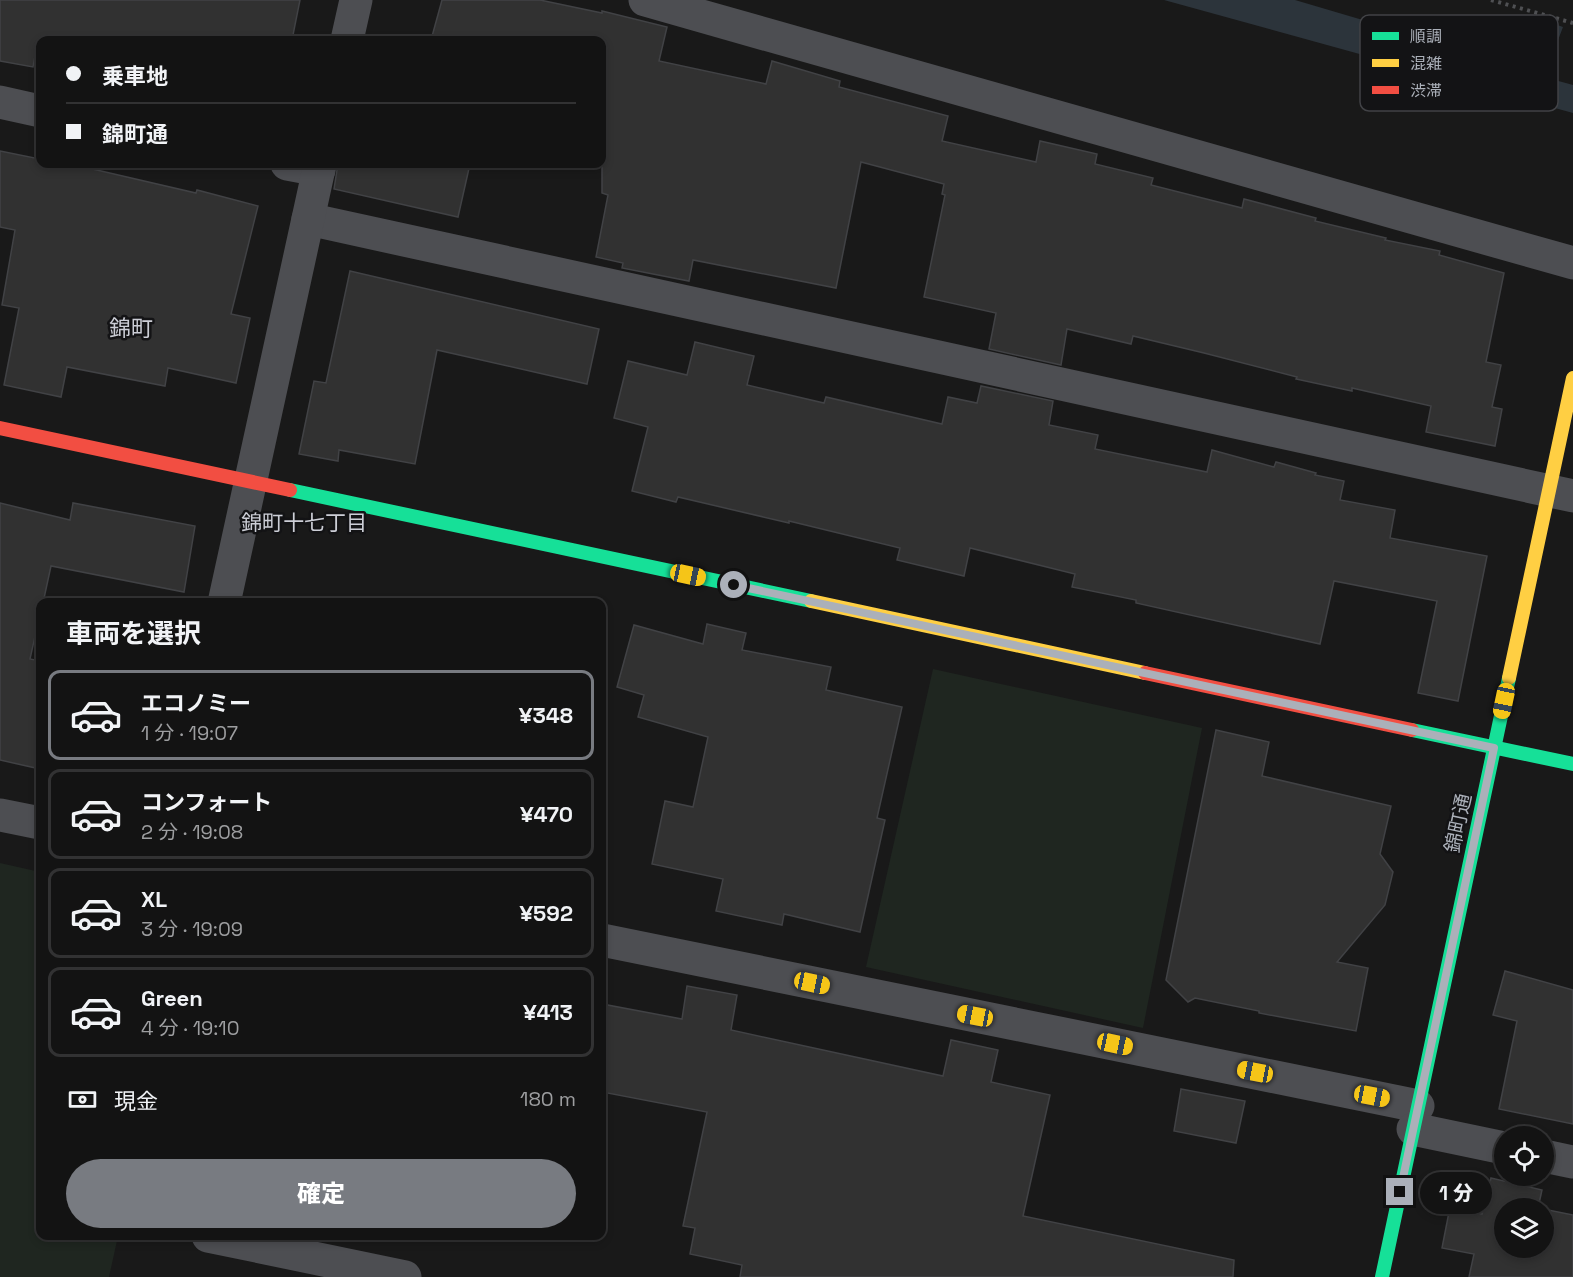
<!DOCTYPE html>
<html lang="ja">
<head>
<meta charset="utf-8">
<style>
  body { margin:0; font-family:"Space Grotesk","Noto Sans JP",sans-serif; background:#202021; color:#f1f3f6; height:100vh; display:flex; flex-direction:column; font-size:22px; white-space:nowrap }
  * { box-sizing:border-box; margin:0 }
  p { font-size:20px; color:#9d9ea0 }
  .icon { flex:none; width:33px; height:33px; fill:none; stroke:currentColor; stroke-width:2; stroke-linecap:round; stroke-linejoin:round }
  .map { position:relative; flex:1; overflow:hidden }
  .side { position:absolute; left:36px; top:598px; width:570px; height:642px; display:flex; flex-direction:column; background:#131313; border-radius:12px; box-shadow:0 3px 9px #0003,0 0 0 2px #323233 }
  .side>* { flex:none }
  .banner { position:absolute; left:36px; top:36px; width:570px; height:132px; border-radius:12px; box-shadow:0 3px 9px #0003,0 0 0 2px #323233; display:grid; align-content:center; height:132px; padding:0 30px; background:#131313 }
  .buttons { position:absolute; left:1494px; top:1126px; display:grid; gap:12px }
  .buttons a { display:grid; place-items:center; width:60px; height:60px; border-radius:50%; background:#131313; box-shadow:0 3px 9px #0003,0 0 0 2px #323233; font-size:30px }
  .end { position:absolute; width:27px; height:27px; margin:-14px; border:8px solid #abb0b9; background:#111; box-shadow:0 0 0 3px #111 }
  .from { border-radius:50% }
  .bubble { position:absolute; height:42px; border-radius:21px; background:#131313; box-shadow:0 3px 9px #0003,0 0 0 2px #323233; font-size:20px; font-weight:800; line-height:42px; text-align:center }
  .car { position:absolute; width:18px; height:36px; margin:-18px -9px; border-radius:8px; box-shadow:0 0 4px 2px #0007; background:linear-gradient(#f5c518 24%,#345 0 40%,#f5c518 0 76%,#345 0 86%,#f5c518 0) }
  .banner b { display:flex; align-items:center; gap:21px; height:57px; font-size:22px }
  .banner b+b { border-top:2px solid #323233 }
  .banner i { width:15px; height:15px; background:#f1f3f6 }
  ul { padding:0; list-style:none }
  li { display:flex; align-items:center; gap:18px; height:90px; margin:0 12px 9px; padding:0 18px; border:3px solid #323233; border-radius:12px }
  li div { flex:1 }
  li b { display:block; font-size:22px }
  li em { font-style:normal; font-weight:800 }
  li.current { border-color:#787b81 }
  li>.icon { width:54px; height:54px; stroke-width:1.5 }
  h2 { padding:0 30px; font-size:27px; line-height:72px }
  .pay { display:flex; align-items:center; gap:15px; height:66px; padding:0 30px; font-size:22px }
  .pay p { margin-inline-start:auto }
  .action { display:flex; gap:12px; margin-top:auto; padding:12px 30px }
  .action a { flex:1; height:69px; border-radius:36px; background:#787b81; color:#fff; font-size:24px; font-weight:800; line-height:69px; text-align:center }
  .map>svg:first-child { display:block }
  .green { fill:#1f2620 }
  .water { fill:#2c343b }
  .building { fill:#313131; stroke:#414245; stroke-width:1.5; fill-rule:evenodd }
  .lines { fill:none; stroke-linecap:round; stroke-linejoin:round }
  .path { stroke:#4f5053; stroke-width:4; stroke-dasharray:3 4.5; stroke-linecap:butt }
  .street { stroke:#4d4e52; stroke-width:33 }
  .fast { stroke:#16e098; stroke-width:14 }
  .slow { stroke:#ffcf43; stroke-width:14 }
  .jam { stroke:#f24e42; stroke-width:14 }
  .route { stroke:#abb0b9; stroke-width:8 }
  .labels { text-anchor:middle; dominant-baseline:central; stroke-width:5; stroke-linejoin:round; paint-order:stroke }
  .street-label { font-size:20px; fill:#abb0b9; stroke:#131315 }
  .neighbourhood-label { font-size:21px; fill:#ccced6; stroke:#131315 }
  .quarter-label { font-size:22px; fill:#ccced6; stroke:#131315 }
  .key { fill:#131315; stroke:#414246; stroke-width:1.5 }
  .key-label { font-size:16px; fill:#abb0b9 }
</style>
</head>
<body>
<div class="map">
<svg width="1573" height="1277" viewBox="0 0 1573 1277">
  <rect width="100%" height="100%" fill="#191919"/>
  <g class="green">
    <path d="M933,669L1202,728L1143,1028L866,967Z"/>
    <path d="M0,863L40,872V1236H118L109,1277H0Z"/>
  </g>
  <path class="water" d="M1164,0H1295L1532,70L1549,22L1563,27L1544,77L1573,85V113Z"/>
  <g class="building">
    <path d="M0,0H300L292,40H38L33,67L0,61Z"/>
    <path d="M442,0H540L602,13V11L667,27L659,61L766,84L772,61L840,81L839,87L948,116L942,141L1036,162L1040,141L1097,154L1095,164L1153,178L1151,185L1242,208L1244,199L1316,218L1315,221L1386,238L1385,240L1440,251L1439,255L1504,273L1486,362L1501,365L1492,407L1502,409L1495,446L1426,432L1431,406L1352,388V391L1296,379L1297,377L1204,353L1133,336L1131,344L1067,329L1061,365L989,349L996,313L924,297L945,195L942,194L944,184L861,162L836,288L693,260L689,281L622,268L623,263L596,257L608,195L602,193V40H431Z"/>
    <path d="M0,151L40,159V164H71L196,193L197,190L258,206L231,314L250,318L236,383L168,368L165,386L67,367L61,397L4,385L19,308L2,305L15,230L0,227Z"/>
    <path d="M338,164H470L458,217L334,189Z"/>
    <path d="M350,271L599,329L587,384L437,350L415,464L339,450L338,461L299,454L314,381L326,383Z"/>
    <path d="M695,342L754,356L747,385L824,403L826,397L942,424L948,397L977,403L981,386L1053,401L1049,425L1098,435L1095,449L1207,472L1212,450L1274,467L1276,462L1316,473L1315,475L1344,481L1340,500L1395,510L1390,538L1487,556L1458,701L1418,693L1437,601L1334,581L1320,644L1136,603V600L1072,587L1075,574L970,548L964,576L897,560L900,548L789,521V523L678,497L676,502L632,491L648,427L614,418L628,361L687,375Z"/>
    <path d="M0,503L70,520L73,503L195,526L184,592L51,566L43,603H40V614L30,659L40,661V769L0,760Z"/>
    <path d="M707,624L746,633L742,650L831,667L826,690L902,707L877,818L885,820L860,932L784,914L782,925L716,911L723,879L652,864L665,801L693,807L708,737L638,717L644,695L617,687L634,625L703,644Z"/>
    <path d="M1216,730L1269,742L1262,776L1391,806L1380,854L1393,872L1385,905L1337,962L1368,968L1356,1031L1259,1013V1011L1195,998L1188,1002L1166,980Z"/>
    <path d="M1505,971L1573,990V1124L1499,1109L1517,1021L1493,1015Z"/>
    <path d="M687,986L737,995L731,1030L943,1076L951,1040L998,1050L991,1082L1050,1095L1023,1216L1234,1260L1233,1277H740L742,1265L690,1254L695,1228L683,1226L707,1112L602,1092V1004L682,1019Z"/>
    <path d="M1181,1089L1245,1101L1236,1143L1174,1131Z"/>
    <path d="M1491,1178L1542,1190L1538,1208L1573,1215V1277H1469L1474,1254L1442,1248L1450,1207L1482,1214ZM1504,1209H1544V1248H1504Z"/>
  </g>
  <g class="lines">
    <path class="path" d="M1491,0L1573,23"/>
    <g class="street">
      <path d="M645,0L1573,263"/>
      <path d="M347,40L356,0"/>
      <path d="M0,102L40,111"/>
      <path d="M287,164L319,170"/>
      <path d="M308,219L1573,496"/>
      <path d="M224,603L320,164"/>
      <path d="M0,815L40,823"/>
      <path d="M602,940L1418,1106"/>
      <path d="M1413,1129L1504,1148"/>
      <path d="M1544,1156L1573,1162"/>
      <path d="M208,1236L405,1277"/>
    </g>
    <g class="fast">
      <path d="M290,490L811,601"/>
      <path d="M1412,730L1573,764"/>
      <path d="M1382,1277L1509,678"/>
    </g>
    <g class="slow">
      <path d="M811,601L1145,673"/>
      <path d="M1509,678L1573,378"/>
    </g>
    <g class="jam">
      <path d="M0,428L290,490"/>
      <path d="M1145,673L1412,730"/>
    </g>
  </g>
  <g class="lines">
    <path class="route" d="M734,585L1494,748L1400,1192"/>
  </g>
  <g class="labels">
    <g class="street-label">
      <text transform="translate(1458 823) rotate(-78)">錦町通</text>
    </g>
    <g class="neighbourhood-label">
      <text x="304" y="522">錦町十七丁目</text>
    </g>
    <g class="quarter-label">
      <text x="131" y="328">錦町</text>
    </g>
  </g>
  <rect x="1360" y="15" width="198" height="96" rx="9" class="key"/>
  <rect x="1372" y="32" width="27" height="8" fill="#16e098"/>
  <rect x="1372" y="59" width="27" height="8" fill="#ffcf43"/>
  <rect x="1372" y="86" width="27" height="8" fill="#f24e42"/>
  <g class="key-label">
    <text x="1410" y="42">順調</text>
    <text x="1410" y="69">混雑</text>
    <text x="1410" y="96">渋滞</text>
  </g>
</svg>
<div class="buttons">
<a><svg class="icon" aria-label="locate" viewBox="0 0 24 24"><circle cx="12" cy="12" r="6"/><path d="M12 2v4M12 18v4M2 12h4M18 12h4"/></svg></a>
<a><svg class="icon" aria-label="layers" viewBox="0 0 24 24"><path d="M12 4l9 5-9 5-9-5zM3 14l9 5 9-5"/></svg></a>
</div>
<i class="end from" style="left:734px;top:585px"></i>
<i class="end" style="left:1400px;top:1192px"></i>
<div class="bubble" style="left:1420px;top:1172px;width:72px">1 分</div>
<i class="car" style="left:688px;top:575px;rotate:102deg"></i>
<i class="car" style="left:1504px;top:701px;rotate:192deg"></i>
<i class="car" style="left:812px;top:983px;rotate:102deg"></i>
<i class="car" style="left:975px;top:1016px;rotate:281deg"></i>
<i class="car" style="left:1115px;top:1044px;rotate:102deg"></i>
<i class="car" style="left:1255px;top:1072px;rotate:281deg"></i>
<i class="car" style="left:1372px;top:1096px;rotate:101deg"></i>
<div class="banner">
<b><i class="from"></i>乗車地</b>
<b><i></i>錦町通</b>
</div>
<section class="side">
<h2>車両を選択</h2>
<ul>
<li class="current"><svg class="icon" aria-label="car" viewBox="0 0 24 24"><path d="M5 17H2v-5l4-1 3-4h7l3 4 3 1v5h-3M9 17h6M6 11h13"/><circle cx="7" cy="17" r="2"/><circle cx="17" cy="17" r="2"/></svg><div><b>エコノミー</b><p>1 分 · 19:07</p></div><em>¥348</em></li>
<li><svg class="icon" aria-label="car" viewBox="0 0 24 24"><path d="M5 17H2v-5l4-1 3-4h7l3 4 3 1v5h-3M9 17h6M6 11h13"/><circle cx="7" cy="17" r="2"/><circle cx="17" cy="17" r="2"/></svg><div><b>コンフォート</b><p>2 分 · 19:08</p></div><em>¥470</em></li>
<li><svg class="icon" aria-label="car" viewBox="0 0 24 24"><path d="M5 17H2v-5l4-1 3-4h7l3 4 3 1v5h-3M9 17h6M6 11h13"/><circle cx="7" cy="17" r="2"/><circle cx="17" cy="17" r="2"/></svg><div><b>XL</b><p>3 分 · 19:09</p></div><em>¥592</em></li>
<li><svg class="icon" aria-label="car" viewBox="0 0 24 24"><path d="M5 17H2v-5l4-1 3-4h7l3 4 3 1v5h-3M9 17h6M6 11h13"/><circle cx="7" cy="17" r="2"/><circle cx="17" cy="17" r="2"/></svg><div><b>Green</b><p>4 分 · 19:10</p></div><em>¥413</em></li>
</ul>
<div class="pay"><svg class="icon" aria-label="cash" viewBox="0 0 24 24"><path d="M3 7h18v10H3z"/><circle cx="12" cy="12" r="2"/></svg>現金<p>180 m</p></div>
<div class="action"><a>確定</a></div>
</section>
</div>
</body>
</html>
